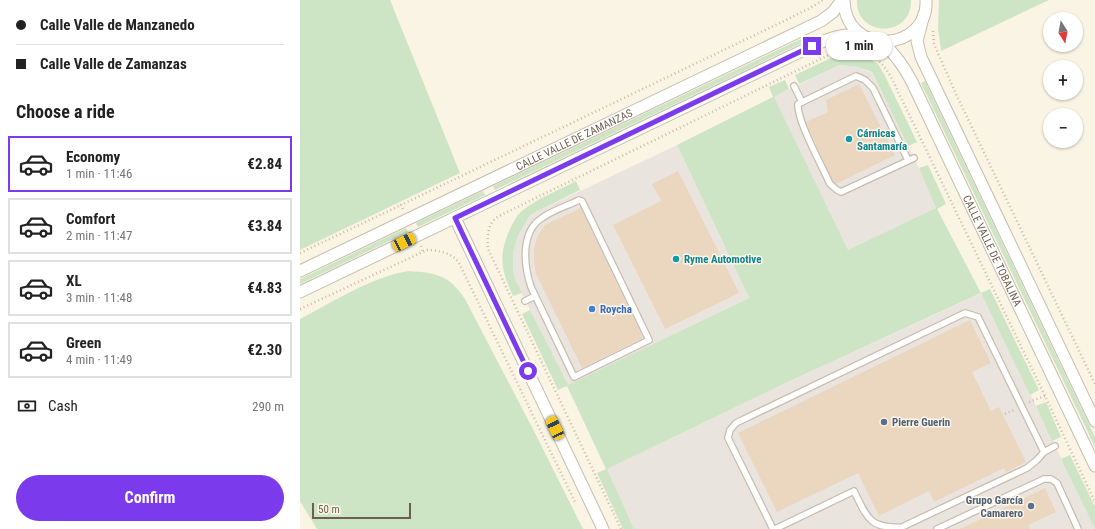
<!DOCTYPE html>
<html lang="en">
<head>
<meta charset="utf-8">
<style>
  body { margin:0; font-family:"Roboto Condensed",sans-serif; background:#f6f6f6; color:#222; height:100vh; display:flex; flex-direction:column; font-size:15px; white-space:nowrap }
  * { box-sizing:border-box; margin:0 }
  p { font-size:13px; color:#767676 }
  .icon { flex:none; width:22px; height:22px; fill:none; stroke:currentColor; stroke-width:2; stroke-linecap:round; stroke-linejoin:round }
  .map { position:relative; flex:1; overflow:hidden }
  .drawer { display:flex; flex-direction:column; background:#fff; width:300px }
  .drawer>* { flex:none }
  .hud { display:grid; align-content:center; height:88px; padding:0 16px; background:#fff }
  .needle { width:26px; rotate:169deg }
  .fabs { position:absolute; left:743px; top:12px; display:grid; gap:8px }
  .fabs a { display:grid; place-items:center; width:40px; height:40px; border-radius:50%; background:#fff; box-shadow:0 1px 3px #0004; font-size:20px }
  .scale { position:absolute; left:12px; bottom:10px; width:99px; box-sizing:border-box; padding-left:4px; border:2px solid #6f5d4d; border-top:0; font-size:11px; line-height:14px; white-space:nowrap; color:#6f5d4d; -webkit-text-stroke:3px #fdf7ea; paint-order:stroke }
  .end { position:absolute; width:18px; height:18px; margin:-9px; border:5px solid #7c3aed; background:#fff; box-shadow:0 0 0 2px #fff }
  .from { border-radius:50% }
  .bubble { position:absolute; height:28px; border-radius:14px; background:#fff; box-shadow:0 1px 3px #0004; font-size:13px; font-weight:700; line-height:28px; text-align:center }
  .car { position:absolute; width:12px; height:24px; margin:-12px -6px; border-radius:5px; box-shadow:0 0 3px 1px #0007; background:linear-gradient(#f5c518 24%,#345 0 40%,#f5c518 0 76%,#345 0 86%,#f5c518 0) }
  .hud b { display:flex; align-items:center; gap:14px; height:38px; font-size:15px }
  .hud b+b { border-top:1px solid #e0e0e0 }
  .hud i { width:10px; height:10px; background:#222 }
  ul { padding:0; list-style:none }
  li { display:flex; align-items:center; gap:12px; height:56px; margin:0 8px 6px; padding:0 8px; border:2px solid #e0e0e0; border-radius:0px }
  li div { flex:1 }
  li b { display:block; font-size:15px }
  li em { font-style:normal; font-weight:700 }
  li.on { border-color:#7c3aed }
  li>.icon { width:36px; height:36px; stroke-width:1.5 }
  h2 { padding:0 16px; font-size:18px; line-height:48px }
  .pay { display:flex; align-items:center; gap:10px; height:44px; padding:0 16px; font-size:15px }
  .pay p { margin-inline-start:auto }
  .primary-button { display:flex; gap:8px; margin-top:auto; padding:8px 16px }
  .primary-button a { flex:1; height:46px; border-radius:24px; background:#7c3aed; color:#fff; font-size:16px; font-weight:700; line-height:46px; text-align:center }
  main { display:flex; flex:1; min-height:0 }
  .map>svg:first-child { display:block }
  .industrial { fill:#e9e5de }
  .green { fill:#cee5c5 }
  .building { fill:#ebd6bf }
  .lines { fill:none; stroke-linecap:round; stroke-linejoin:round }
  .lane-casing { stroke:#c9bcac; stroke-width:8 }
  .street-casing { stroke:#c9bcac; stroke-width:13 }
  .path { stroke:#d0b9a3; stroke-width:2.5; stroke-dasharray:1 3; stroke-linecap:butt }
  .lane { stroke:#fff; stroke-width:5.5 }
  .street { stroke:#fff; stroke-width:11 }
  .route { stroke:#7c3aed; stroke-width:5 }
  .culture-dot { fill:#0f9aa8; stroke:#fdf7ea; stroke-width:1.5 }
  .shop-dot { fill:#3f7fe0; stroke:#fdf7ea; stroke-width:1.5 }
  .service-dot { fill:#5c6f8a; stroke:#fdf7ea; stroke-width:1.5 }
  .labels { text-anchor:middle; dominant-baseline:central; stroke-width:3; stroke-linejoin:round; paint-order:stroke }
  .culture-label { font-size:11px; font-weight:bold; fill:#0d838f; stroke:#fdf7ea; text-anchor:start }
  .street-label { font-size:11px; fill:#6f5d4d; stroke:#fdf7ea }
  .shop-label { font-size:11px; font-weight:bold; fill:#366cbe; stroke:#fdf7ea; text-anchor:start }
  .service-label { font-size:11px; font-weight:bold; fill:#4e5e75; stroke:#fdf7ea; text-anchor:start }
</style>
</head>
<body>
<main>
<section class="drawer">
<div class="hud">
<b><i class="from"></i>Calle Valle de Manzanedo</b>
<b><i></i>Calle Valle de Zamanzas</b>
</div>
<h2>Choose a ride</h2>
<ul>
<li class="on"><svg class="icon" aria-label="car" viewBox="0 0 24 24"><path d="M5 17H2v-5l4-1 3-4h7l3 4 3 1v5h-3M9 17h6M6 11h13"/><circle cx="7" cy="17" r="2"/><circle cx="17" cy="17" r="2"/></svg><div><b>Economy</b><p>1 min · 11:46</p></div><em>€2.84</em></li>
<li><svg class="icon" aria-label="car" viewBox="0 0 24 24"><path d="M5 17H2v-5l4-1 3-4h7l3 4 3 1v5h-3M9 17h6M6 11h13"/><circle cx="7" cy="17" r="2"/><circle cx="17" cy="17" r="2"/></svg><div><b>Comfort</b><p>2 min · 11:47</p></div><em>€3.84</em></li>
<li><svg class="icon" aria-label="car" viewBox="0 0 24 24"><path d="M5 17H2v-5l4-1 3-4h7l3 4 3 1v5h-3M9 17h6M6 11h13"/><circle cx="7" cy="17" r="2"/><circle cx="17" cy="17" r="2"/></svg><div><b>XL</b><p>3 min · 11:48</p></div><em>€4.83</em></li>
<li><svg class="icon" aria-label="car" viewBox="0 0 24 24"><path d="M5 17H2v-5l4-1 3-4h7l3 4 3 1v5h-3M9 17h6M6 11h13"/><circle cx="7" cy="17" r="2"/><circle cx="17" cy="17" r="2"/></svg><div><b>Green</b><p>4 min · 11:49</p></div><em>€2.30</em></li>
</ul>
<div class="pay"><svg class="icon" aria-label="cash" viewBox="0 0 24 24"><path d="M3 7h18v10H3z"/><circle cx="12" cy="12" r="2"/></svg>Cash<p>290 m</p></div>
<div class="primary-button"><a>Confirm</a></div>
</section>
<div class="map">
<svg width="795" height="529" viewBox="0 0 795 529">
  <rect width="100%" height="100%" fill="#f9f4e4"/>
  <g class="industrial">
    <path d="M540,65L558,67L572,73L619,168L637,208L548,251L473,97Z"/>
    <path d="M377,145L449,298L267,386L215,279L213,269V253L218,236L230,215Z"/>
    <path d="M682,293L795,529H334L306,469L490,381Z"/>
  </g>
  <g class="green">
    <path d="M0,0H90L160,173L0,250Z"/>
    <path d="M557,0H611C612,39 555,37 557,0Z"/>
    <path d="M639,0H749L641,51L638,28Z"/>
    <path d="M503,38L504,42L195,190L193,186Z"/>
    <path d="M549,53L560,55L570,59L578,64L585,76L617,142L608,146L572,72L558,67L540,65L499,84L495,75L533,57Z"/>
    <path d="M485,80L489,89L474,97L548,250L636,208L619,168L628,165L646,204L637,209L681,293L690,289L739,390L730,395L681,293L490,381L307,469L334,529H323L297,473L306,469L267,386L258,390L222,314L230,310L268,385L449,298L377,145L473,97L469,87Z"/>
    <path d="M625,81L795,437V447L621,83Z"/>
    <path d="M276,181L280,190L230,215L218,236L213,253V269L215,279L222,293L213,296C201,270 198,256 210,229C213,223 216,216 222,211C236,199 259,190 276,181Z"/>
    <path d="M183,191L185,195L118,227L116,223Z"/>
    <path d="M106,228L108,232L0,284V279Z"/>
    <path d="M109,271C137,273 149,275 165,299L236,435L283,529H17L0,501V319C33,302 73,276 109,271Z"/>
    <path d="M746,402L761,437L752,441L736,406Z"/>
    <path d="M770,455L795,507V529L761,459Z"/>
  </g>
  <g class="building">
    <path d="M559,84L595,155L536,184L533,181L520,153L506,122L528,112L526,100Z"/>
    <path d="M378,171L439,293L365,329L313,225L361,201L352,184Z"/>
    <path d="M281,208L343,338L282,368L236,274L234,261V249L237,237L245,225Z"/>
    <path d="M670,320L691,363L672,372L691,411L699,407L726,462L706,472L704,468L634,502L629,491L579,516L558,473L477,512L438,433Z"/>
    <path d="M745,488L756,512L728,525L730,529H660Z"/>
  </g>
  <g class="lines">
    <g class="lane-casing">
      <g id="lane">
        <path d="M494,86L502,102"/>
        <path d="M608,160L573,88L565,80L556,76L498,104C497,121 522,166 530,184L537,190L541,192L614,158"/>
        <path d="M279,200L282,201L349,340L274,377L231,287C224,266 220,232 242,218C253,210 267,206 279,200Z"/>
        <path d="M225,301L235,296"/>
        <path d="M744,452L755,446"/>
        <path d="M473,529L428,438L430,430L436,423L665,313L678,317L744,452L737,460L727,468L602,527C569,529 567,517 554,491L475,529"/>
        <path d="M637,529L744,479H751L757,483L778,529"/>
      </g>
    </g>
    <g class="street-casing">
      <g id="street">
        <path d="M544,0C545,58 629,52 626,0"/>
        <path d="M624,14L617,41L621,57L795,421"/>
        <path id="s1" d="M582,42C595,54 604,66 612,82L795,466"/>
        <path d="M155,218L303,529"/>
        <path id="s2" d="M0,271L521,21L533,12L542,0"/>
        <path d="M0,292L512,46C525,41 538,34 552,35C559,35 566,38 573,40"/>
      </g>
    </g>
    <g class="path">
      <path d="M633,31L634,44L656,94L795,384"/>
      <path d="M103,209L101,205L484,21L510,8L523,0"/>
      <path d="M121,246L123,252"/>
      <path d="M0,253L101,205"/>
      <path d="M0,309L127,250C138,250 153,253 159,263L275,502"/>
      <path d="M729,402L745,396"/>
      <path d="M705,414L714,410"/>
      <path d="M321,529L188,249C187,235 187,222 201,215L533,53C561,47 577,52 591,77L745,396L795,502"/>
    </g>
    <use href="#lane" class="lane"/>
    <use href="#street" class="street"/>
  </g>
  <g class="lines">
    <path class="route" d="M228,371L155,218L512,46"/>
  </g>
  <g class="culture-dot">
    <circle cx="549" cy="139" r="4"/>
    <circle cx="376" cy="259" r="4"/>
  </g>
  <circle class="shop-dot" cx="292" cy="309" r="4"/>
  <g class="service-dot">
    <circle cx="584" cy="422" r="4"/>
    <circle cx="731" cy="506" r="4"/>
  </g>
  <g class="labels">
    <g class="culture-label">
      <text x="557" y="133">Cárnicas<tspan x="557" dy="13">Santamaría</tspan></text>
      <text x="384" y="259">Ryme Automotive</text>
    </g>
    <g class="street-label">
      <text stroke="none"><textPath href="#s2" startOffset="304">CALLE VALLE DE ZAMANZAS</textPath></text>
      <text stroke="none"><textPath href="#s1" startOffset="237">CALLE VALLE DE TOBALINA</textPath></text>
    </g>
    <g class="shop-label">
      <text x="300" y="309">Roycha</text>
    </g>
    <g class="service-label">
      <text x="592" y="422">Pierre Guerin</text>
      <text x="723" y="500" text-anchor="end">Grupo García<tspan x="723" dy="13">Camarero</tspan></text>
    </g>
  </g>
</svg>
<div class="fabs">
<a><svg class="needle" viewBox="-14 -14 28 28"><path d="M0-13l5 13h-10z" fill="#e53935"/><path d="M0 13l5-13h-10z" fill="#767676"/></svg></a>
<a>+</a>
<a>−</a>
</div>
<div class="scale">50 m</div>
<i class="end from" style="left:228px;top:371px"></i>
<i class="end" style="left:512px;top:46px"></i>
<div class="bubble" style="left:526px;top:32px;width:66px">1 min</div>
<i class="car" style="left:104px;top:242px;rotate:64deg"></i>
<i class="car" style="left:255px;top:428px;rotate:335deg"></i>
</div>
</main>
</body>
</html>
